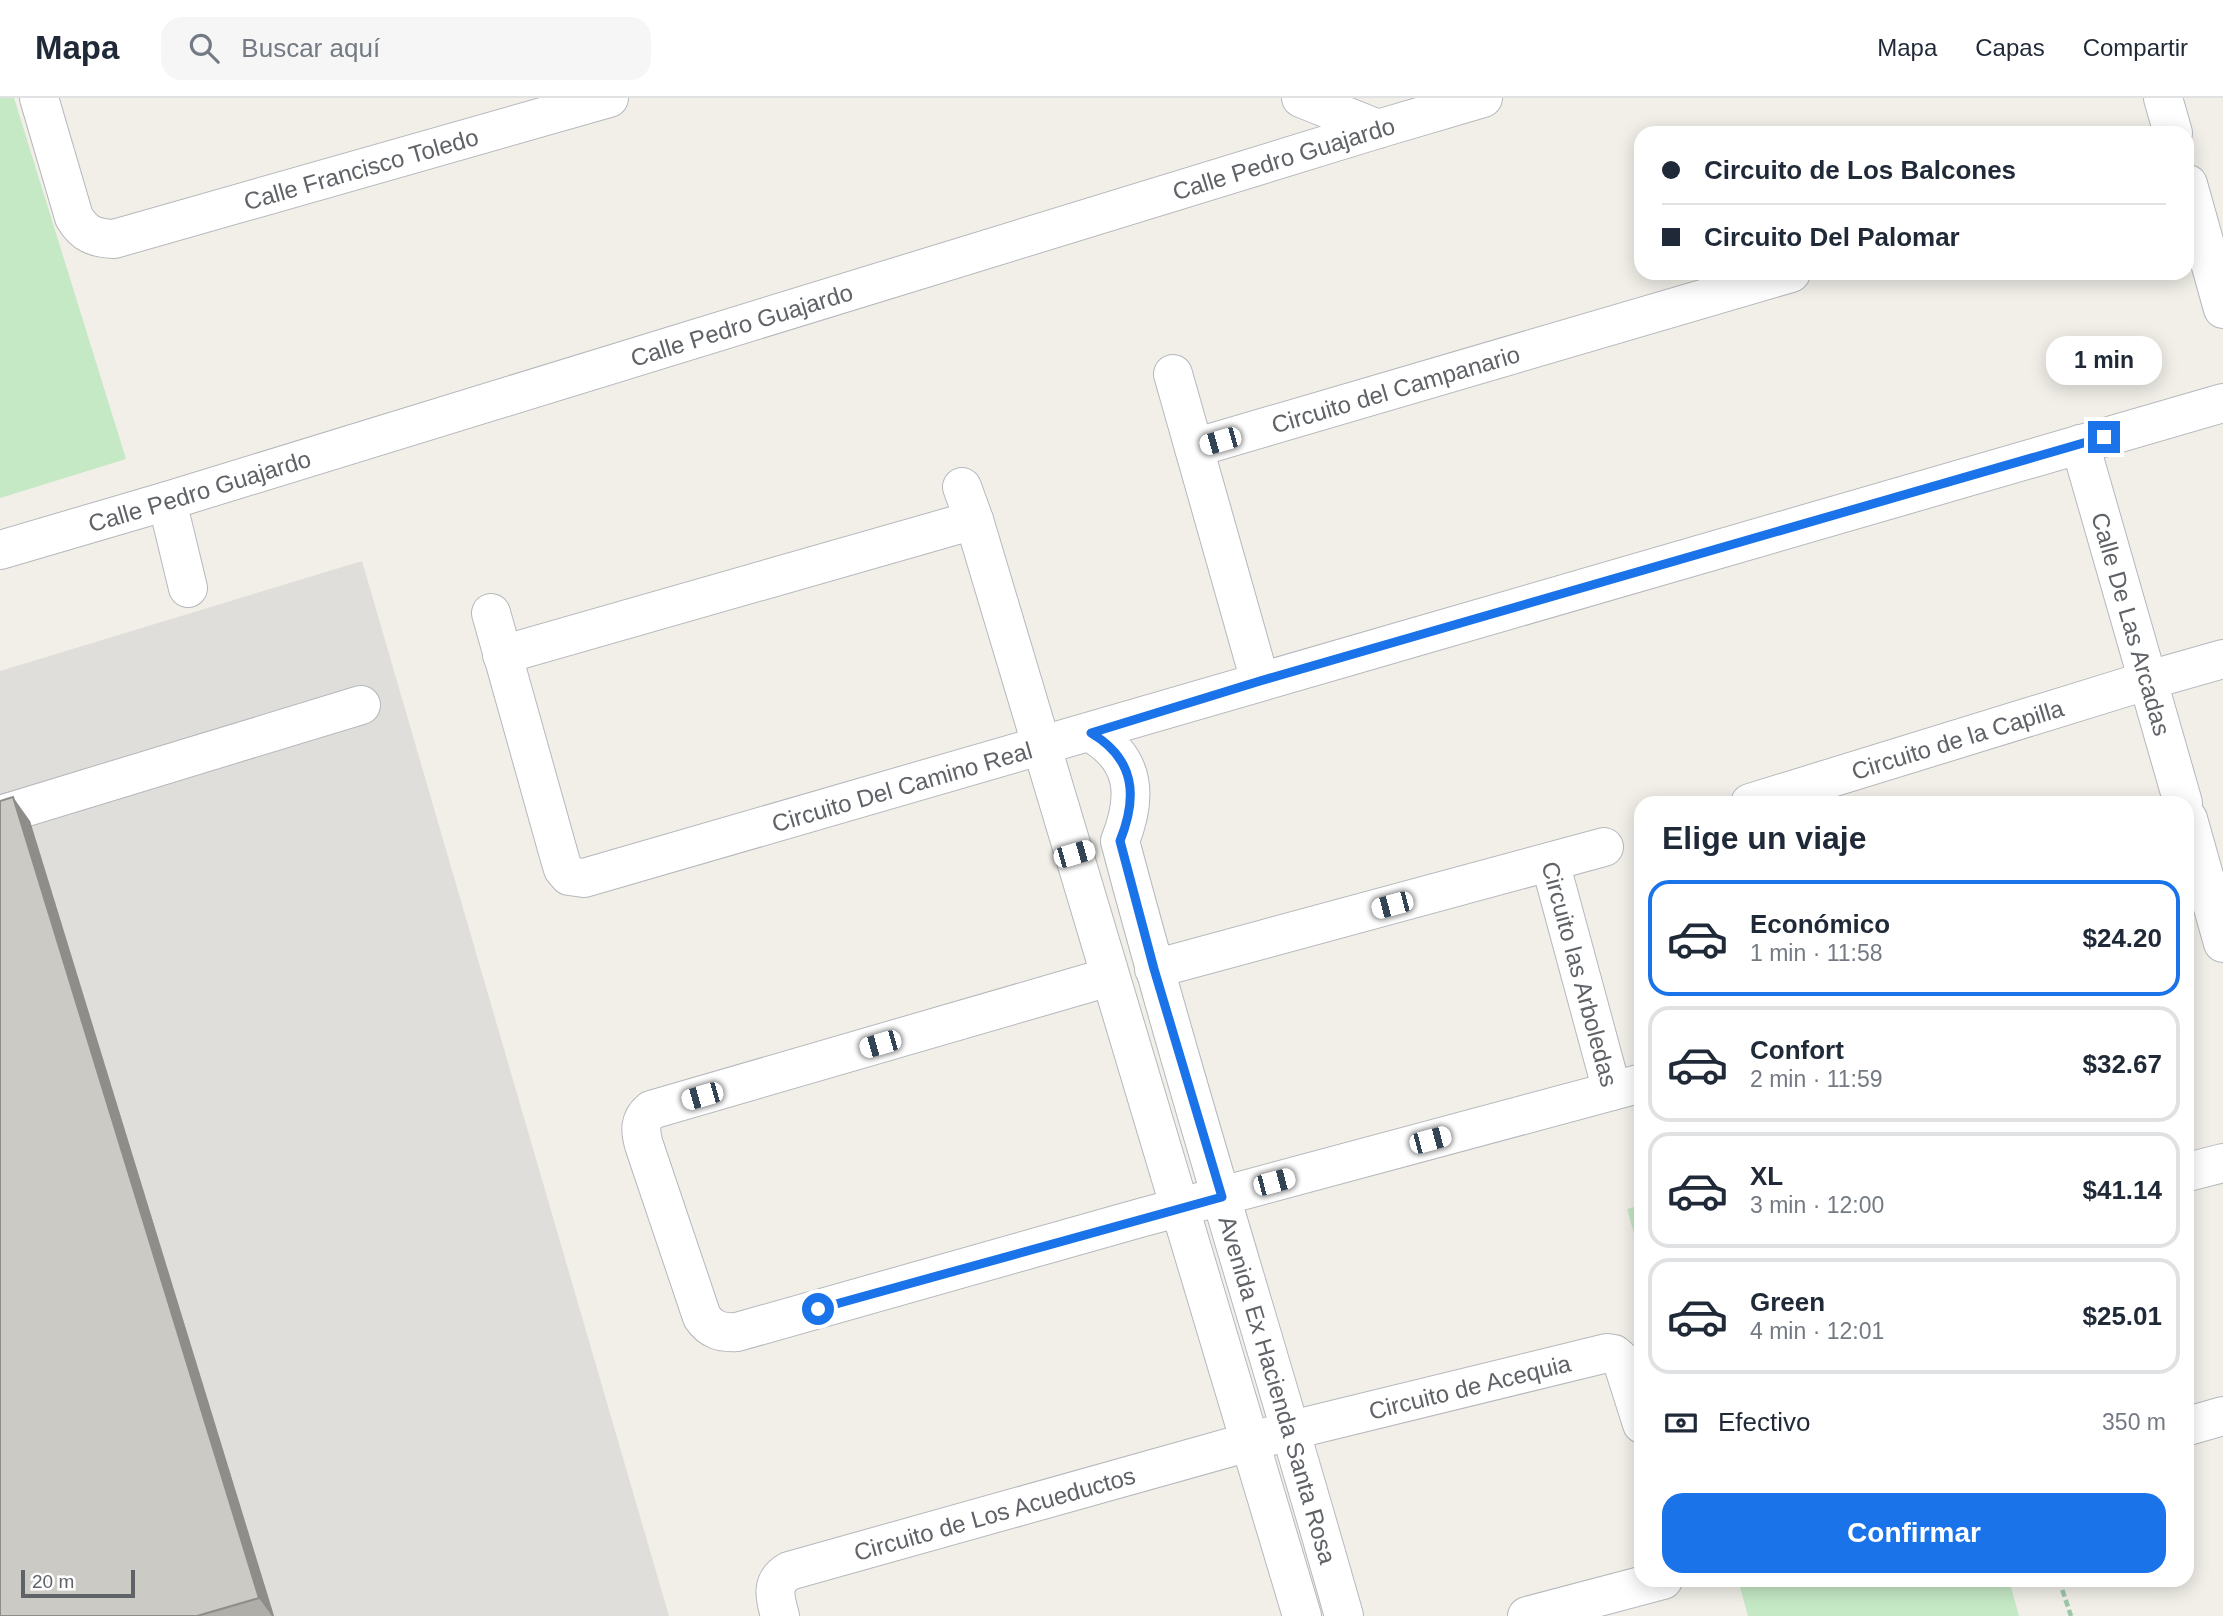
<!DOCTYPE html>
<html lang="es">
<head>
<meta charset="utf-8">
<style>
  body { margin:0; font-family:Helvetica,sans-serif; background:#f6f6f7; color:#1f2937; height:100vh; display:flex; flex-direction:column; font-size:26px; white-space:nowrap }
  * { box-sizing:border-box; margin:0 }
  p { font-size:23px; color:#747a83 }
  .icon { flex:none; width:38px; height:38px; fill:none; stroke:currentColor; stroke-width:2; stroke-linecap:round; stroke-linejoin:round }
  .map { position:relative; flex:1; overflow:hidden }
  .side { position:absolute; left:1634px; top:698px; width:560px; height:791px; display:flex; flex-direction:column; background:#fff; border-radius:21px; box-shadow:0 4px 18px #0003 }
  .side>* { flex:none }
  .hud { position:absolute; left:1634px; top:28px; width:560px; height:154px; border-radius:21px; box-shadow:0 4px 18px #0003; display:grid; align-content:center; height:154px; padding:0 28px; background:#fff }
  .scale { position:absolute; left:21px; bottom:18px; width:114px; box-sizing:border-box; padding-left:7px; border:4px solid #5f6368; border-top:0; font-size:19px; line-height:24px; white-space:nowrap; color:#5f6368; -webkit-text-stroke:5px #fff; paint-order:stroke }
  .end { position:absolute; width:32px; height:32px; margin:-16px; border:9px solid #1a73e8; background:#fff; box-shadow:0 0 0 4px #fff }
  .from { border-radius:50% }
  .bubble { position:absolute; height:49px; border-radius:21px; background:#fff; box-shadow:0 4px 18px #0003; font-size:23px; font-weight:800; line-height:49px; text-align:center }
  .car { position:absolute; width:21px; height:42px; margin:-21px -10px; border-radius:9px; box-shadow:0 0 5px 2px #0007; background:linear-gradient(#fff 24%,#345 0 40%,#fff 0 76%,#345 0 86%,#fff 0) }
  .hud b { display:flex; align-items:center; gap:24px; height:66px; font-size:26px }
  .hud b+b { border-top:2px solid #e0e1e3 }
  .hud i { width:18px; height:18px; background:#1f2937 }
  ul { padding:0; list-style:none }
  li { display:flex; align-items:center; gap:21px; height:116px; margin:0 14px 10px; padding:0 14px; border:4px solid #e0e1e3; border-radius:21px }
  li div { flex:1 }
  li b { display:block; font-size:26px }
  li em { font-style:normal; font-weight:800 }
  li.active { border-color:#1a73e8 }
  li>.icon { width:63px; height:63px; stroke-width:1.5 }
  h2 { padding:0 28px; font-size:32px; line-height:84px }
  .pay { display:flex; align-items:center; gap:18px; height:77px; padding:0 28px; font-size:26px }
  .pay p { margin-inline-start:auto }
  .action { display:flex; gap:14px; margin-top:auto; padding:14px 28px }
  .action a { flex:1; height:80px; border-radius:21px; background:#1a73e8; color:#fff; font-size:28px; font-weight:800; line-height:80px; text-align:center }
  header { display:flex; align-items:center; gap:42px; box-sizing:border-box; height:98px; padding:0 35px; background:#fff; border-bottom:2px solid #e0e1e3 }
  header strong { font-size:33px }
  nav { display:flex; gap:38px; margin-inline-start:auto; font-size:24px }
  .search { width:490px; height:63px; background:#f6f6f7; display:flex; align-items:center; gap:18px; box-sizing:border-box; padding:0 24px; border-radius:21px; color:#747a83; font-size:26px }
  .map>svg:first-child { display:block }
  .industrial { fill:#e0deda }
  .green { fill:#c5e8c5 }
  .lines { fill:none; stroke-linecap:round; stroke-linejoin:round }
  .minor-casing { stroke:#b5b8bc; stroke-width:40 }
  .path { stroke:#9cc7a9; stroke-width:4.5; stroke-dasharray:7 3.5; stroke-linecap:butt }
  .minor { stroke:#fff; stroke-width:38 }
  .wall { fill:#afaea9 }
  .shaded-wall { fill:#8f8d8a }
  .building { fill:#cccac5; stroke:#8f8d8a; stroke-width:2 }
  .route { stroke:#1a73e8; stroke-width:9 }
  .labels { text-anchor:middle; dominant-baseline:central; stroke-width:5; stroke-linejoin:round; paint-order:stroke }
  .street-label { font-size:24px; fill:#5f6368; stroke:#fff }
</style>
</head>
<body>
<header>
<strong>Mapa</strong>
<div class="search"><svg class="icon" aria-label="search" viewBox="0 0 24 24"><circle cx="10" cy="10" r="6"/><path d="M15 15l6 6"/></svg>Buscar aquí</div>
<nav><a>Mapa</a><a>Capas</a><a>Compartir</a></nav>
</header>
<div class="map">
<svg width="2223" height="1518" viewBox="0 0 2223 1518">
  <rect width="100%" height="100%" fill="#f1efe8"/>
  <path class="industrial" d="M362,463L669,1518H0V573Z"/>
  <g class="green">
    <path d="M0,0H14L126,361L0,400Z"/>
    <path d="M1641,1107H1642L1641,1160L1627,1111Z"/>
    <path d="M1738,1482H2009L2019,1518H1748Z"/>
  </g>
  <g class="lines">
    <g class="minor-casing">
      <g id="minor">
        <path id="s1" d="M39,0L74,119C84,136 94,140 114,141L609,0"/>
        <path d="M1301,0L1378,31"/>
        <path d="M2163,0L2173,35"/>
        <path d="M2188,86L2223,211"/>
        <path d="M1173,276L1260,583"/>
        <path id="s2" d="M2080,346L2183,705"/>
        <path id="s3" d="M1194,350L1791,175"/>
        <path d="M962,389L974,422L1302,1518"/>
        <path d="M167,403L188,490"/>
        <path id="s4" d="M0,452L167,403L1378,31L1483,0"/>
        <path id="s5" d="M491,515L560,761L563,771L569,778L584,780C1131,623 1676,462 2223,305"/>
        <path d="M502,557L974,422"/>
        <path id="s6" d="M1091,635C1136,661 1138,698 1120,743C1189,1003 1271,1259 1344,1518"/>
        <path id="s7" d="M1750,705L2149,582L2223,561"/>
        <path d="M0,717L361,607"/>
        <path d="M2188,721L2223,845"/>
        <path id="s8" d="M1550,764L1612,993"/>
        <path d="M1154,871L1604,749"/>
        <path d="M1109,879L651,1012C639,1022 640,1033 644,1047L702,1219C711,1232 721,1235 737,1234L1140,1120L1642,985"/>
        <path d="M2188,1074L2223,1065"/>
        <path d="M2188,1328L2223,1318"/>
        <path id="s9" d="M780,1518C775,1500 770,1484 789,1473L1292,1332L1607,1255L1614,1256L1622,1263L1642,1326"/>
        <path d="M1527,1518L1663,1482"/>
      </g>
    </g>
    <path class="path" d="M2059,1482L2071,1518"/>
    <use href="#minor" class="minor"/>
  </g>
  <path class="wall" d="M30,723L274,1518H0Z"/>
  <path class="shaded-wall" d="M13,699L30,723L274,1518H272L259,1500Z"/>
  <path class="building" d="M13,699L259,1500L197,1518H0V703Z"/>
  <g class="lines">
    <path class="route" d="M818,1211L1222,1099L1154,871L1120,743C1138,698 1135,661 1091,635L1260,583L2104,339"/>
  </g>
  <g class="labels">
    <g class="street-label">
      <text stroke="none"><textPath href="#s4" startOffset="1342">Calle Pedro Guajardo</textPath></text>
      <text stroke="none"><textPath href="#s1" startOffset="429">Calle Francisco Toledo</textPath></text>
      <text stroke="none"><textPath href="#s4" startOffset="775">Calle Pedro Guajardo</textPath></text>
      <text stroke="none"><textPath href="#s3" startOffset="210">Circuito del Campanario</textPath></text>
      <text stroke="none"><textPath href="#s4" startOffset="208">Calle Pedro Guajardo</textPath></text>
      <text stroke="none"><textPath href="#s2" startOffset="187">Calle De Las Arcadas</textPath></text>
      <text stroke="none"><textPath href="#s7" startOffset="217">Circuito de la Capilla</textPath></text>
      <text stroke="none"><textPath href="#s5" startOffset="621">Circuito Del Camino Real</textPath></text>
      <text stroke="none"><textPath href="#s8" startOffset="116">Circuito las Arboledas</textPath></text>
      <text stroke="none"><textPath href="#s9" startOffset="756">Circuito de Acequia</textPath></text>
      <text stroke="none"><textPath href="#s6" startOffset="696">Avenida Ex Hacienda Santa Rosa</textPath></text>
      <text stroke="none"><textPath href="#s9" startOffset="264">Circuito de Los Acueductos</textPath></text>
    </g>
  </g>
</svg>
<div class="scale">20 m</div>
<i class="end from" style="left:818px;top:1211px"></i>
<i class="end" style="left:2104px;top:339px"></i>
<div class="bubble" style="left:2046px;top:238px;width:116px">1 min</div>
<i class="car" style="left:1220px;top:343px;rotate:254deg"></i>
<i class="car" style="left:1074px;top:756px;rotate:74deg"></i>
<i class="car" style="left:1392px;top:807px;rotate:255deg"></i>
<i class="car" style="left:880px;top:946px;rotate:254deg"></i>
<i class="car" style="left:702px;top:998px;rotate:254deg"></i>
<i class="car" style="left:1430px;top:1042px;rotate:75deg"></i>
<i class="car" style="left:1274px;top:1084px;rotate:75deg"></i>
<div class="hud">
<b><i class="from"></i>Circuito de Los Balcones</b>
<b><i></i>Circuito Del Palomar</b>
</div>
<section class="side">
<h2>Elige un viaje</h2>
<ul>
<li class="active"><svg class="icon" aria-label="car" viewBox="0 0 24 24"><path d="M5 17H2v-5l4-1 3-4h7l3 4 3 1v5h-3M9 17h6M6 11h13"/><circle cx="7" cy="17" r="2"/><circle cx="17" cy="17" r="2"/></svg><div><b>Económico</b><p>1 min · 11:58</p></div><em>$24.20</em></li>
<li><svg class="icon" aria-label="car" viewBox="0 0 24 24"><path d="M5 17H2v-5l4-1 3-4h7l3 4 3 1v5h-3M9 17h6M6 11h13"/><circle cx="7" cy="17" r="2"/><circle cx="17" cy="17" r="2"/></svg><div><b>Confort</b><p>2 min · 11:59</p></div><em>$32.67</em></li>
<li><svg class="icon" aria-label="car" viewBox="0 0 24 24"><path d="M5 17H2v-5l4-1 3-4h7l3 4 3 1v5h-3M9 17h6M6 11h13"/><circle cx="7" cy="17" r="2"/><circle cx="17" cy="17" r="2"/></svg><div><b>XL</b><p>3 min · 12:00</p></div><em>$41.14</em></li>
<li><svg class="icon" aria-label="car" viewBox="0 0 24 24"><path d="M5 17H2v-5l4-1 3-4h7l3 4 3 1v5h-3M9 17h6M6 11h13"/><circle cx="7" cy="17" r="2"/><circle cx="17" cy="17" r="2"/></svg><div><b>Green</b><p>4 min · 12:01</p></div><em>$25.01</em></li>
</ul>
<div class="pay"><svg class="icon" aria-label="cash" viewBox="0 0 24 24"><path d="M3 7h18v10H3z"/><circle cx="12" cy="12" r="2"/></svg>Efectivo<p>350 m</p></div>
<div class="action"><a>Confirmar</a></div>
</section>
</div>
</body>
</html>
